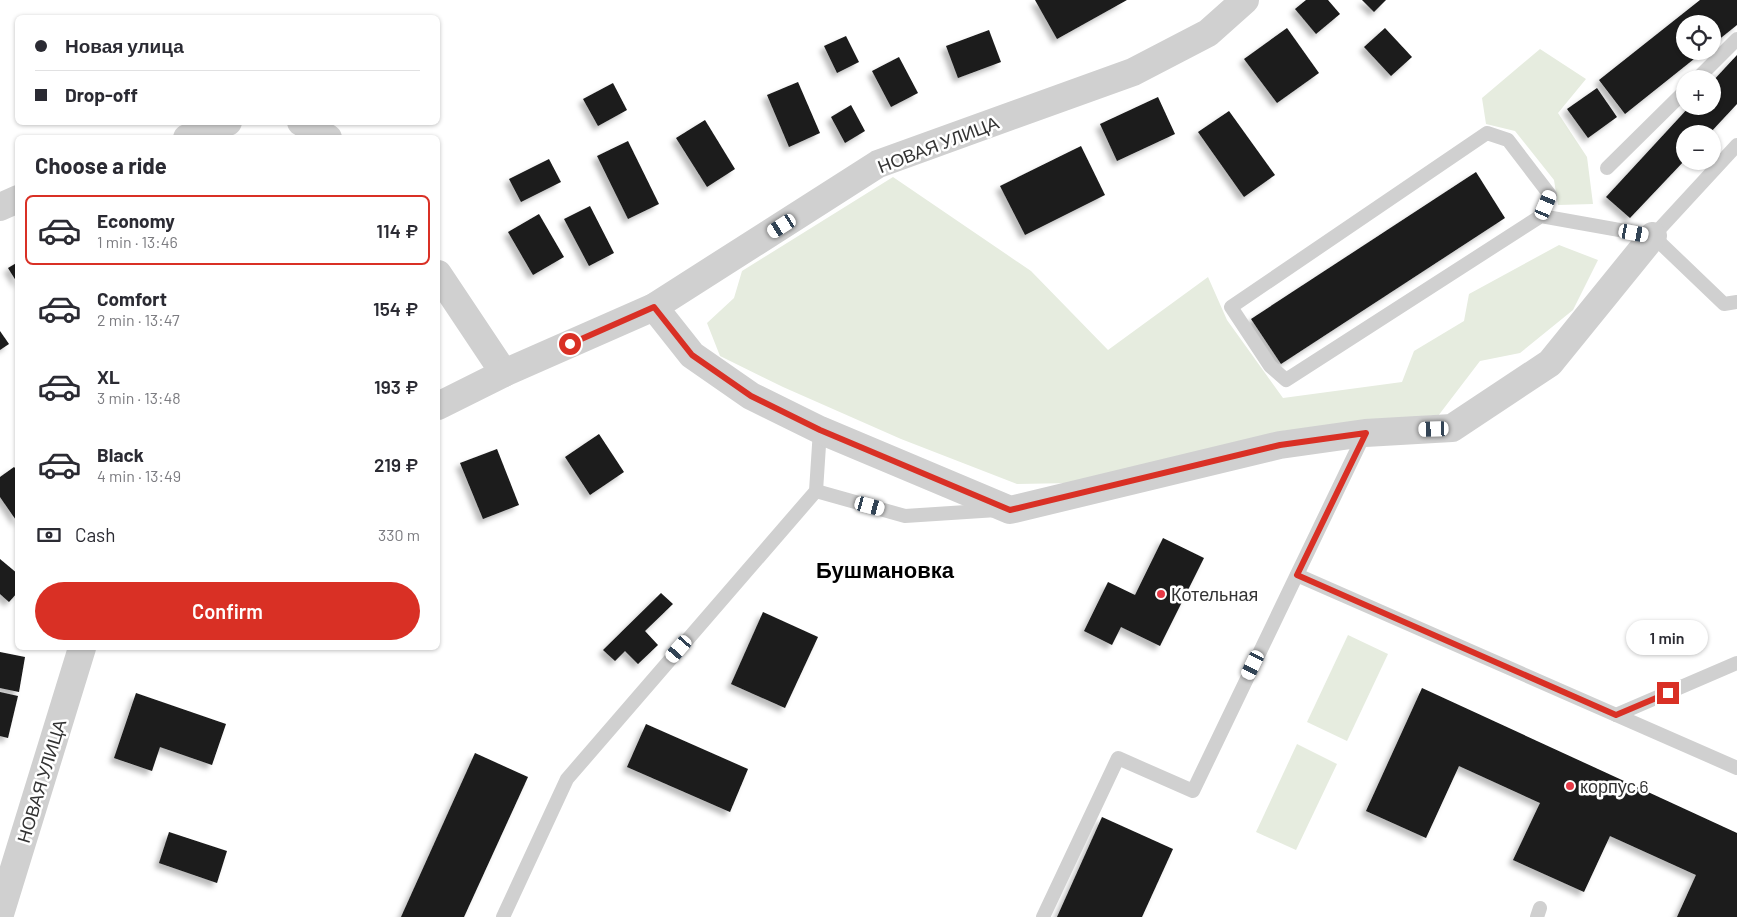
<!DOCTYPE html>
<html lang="en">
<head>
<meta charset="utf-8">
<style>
  body { margin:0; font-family:Barlow,sans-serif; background:#f7f7f7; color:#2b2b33; height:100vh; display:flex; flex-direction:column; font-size:19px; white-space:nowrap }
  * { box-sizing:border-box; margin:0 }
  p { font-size:16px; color:#7c7c81 }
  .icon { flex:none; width:28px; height:28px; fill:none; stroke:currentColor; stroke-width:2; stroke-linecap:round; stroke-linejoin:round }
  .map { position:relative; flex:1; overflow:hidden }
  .details { position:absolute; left:15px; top:135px; width:425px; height:515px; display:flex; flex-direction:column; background:#fff; border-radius:8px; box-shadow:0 1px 4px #0004 }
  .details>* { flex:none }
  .banner { position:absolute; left:15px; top:15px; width:425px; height:110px; border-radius:8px; box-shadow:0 1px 4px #0004; display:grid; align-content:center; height:110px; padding:0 20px; background:#fff }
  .fabs { position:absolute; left:1676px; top:15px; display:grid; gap:10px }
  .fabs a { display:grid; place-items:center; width:45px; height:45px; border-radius:50%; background:#fff; box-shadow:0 1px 4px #0004; font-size:25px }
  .end { position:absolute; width:22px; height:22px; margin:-11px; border:6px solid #d93025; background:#fff; box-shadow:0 0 0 2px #fff }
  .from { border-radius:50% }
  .bubble { position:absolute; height:35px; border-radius:18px; background:#fff; box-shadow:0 1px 4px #0004; font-size:16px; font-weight:600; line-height:35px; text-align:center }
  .car { position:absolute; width:15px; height:30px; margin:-15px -8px; border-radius:6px; box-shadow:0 0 4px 1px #0007; background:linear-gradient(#fff 24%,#345 0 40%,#fff 0 76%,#345 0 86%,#fff 0) }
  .banner b { display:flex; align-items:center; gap:18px; height:48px; font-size:19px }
  .banner b+b { border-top:1px solid #e1e1e2 }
  .banner i { width:12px; height:12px; background:#2b2b33 }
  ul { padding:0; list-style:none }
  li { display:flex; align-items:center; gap:15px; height:70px; margin:0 10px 8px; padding:0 10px; border:2px solid transparent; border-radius:8px }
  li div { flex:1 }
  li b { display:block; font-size:19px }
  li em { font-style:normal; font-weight:600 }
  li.selected { border-color:#d93025 }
  li>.icon { width:45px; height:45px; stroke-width:1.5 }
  h2 { padding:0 20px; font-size:22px; line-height:60px }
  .pay { display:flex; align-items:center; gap:12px; height:55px; padding:0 20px; font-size:19px }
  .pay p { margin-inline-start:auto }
  .button { display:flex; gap:10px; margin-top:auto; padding:10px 20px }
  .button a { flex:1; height:58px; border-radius:30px; background:#d93025; color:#fff; font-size:20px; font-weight:600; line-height:58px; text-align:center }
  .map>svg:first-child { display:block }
  .green { fill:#e6ecdf }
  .building { fill:#1a1a1a; filter:url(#shadow) }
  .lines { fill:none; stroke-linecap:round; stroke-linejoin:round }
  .lane { stroke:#d0d0d0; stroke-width:14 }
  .street { stroke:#d0d0d0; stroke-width:28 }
  .route { stroke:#d93025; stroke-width:6 }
  .poi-dot { fill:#e63946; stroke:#fff; stroke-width:2 }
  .labels { text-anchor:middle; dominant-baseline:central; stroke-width:5; stroke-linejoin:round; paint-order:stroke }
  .street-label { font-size:18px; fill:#333; stroke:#fff }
  .poi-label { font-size:18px; fill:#333; stroke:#fff; text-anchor:start }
  .district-label { font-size:22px; font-weight:bold; fill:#000; stroke:#fff }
</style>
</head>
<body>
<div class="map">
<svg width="1737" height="917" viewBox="0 0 1737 917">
  <defs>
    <filter id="shadow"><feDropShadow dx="-4.5" dy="4.5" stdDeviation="2.5" flood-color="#0004"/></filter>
  </defs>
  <rect width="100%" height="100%" fill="#fff"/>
  <g class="green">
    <path d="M1540,49L1586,79L1558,113L1587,157L1593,204L1558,205L1554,180L1515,131L1486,124L1482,98Z"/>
    <path d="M893,177L1031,271L1108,350L1208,277L1227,320L1283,398L1402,382L1414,351L1464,321L1469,294L1559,245L1598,260L1573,310L1520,353L1480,361L1438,416L1283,431L1073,483L1017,484L901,439L783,387L720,356L707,323L734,298L742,271Z"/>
    <path d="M1348,635L1388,654L1347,741L1307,722Z"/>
    <path d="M1297,744L1337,764L1296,850L1256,832Z"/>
  </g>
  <g class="building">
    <path d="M1035,0H1127L1057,39Z"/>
    <path d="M1306,0H1328L1340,14L1316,34L1295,9Z"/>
    <path d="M1362,0H1386L1374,12Z"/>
    <path d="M1700,0H1737V25L1712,45V24H1685V51H1704L1625,114L1599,80Z"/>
    <path d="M1287,28L1319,73L1277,103L1244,59Z"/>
    <path d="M1385,28L1412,57L1391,76L1364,47Z"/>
    <path d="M989,30L1001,62L958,78L946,46Z"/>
    <path d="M846,36L859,62L837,73L824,46Z"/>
    <path d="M1737,55V104L1709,134H1685V160L1630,218L1606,197L1690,106H1712V82Z"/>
    <path d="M899,57L918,93L891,107L872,71Z"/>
    <path d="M798,82L820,133L789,147L767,95Z"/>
    <path d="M613,83L627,110L598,126L583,99Z"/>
    <path d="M1597,88L1617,117L1588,138L1567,109Z"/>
    <path d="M1158,97L1175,134L1117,161L1100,124Z"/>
    <path d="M851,105L865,131L845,143L831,117Z"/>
    <path d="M1229,111L1275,175L1244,197L1198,132Z"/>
    <path d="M705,120L735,169L707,187L676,138Z"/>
    <path d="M628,141L659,204L628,219L597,156Z"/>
    <path d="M1081,146L1105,195L1025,235L1000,186Z"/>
    <path d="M549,159L561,182L521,202L509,179Z"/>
    <path d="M1476,172L1505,218L1281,364L1251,319Z"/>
    <path d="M590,206L614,253L589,266L564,219Z"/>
    <path d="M539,214L564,257L533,275L508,232Z"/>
    <path d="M18,262V284L8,268Z"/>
    <path d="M0,331L9,344L0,350Z"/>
    <path d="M599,434L624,472L590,495L565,457Z"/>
    <path d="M497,449L519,505L483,519L460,463Z"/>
    <path d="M14,467L18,471V523L0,497V477Z"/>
    <path d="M1163,538L1204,558L1160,646L1121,627L1112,645L1084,631L1108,582L1135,595Z"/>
    <path d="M0,559L18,574V592L9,602L0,594Z"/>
    <path d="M661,593L673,604L645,631L658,645L638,664L625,651L615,661L603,650Z"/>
    <path d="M763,612L818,637L785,708L731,684Z"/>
    <path d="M0,652L25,657L19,692L0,688Z"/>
    <path d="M1422,688L1737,833V917H1677L1696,875L1610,836L1584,892L1513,860L1540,803L1459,766L1426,838L1366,811Z"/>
    <path d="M0,692L18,696L8,738L0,736Z"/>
    <path d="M136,693L226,724L212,765L160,747L152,771L114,758Z"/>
    <path d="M646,724L748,769L730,812L627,767Z"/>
    <path d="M475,753L528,777L464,917H401Z"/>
    <path d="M1102,817L1173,849L1142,917H1057Z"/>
    <path d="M169,832L227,851L217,883L159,863Z"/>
  </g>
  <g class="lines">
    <g class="lane">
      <path d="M1697,79L1737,39"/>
      <path d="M1607,168L1685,91"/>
      <path d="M1541,216L1550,195L1508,140L1487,133L1231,307L1270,366L1286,380L1541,216L1653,236L1724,304L1737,302"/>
      <path d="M1653,236L1737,145"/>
      <path d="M816,491L905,516L997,510"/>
      <path d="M1297,575L1737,768"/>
      <path d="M1616,715L1737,663"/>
      <path d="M503,917L567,779L816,491L820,430"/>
      <path d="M1043,917L1118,758L1193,791L1365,433"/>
      <path d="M1537,917L1540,908"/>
    </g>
    <g class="street">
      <path d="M301,122L328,138"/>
      <path d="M187,138L228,122"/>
      <path d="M0,207L18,199"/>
      <path d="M438,274L504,373"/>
      <path d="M654,307L692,355L751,396L820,430L1010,510L1280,445L1365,433L1452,428L1550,363L1653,236"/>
      <path d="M438,406L504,373L654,307L878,164L1133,72L1208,33L1245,0"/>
      <path d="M0,914L82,648"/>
    </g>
  </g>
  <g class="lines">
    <path class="route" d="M570,344L654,307L692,355L751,396L820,430L1010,510L1280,445L1366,433L1297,575L1616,715L1668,693"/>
  </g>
  <g class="poi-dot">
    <circle cx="1161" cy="594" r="5"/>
    <circle cx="1570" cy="786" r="5"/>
  </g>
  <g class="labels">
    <g class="street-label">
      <text transform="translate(938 144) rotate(-21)">НОВАЯ УЛИЦА</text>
      <text transform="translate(41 781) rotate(-73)">НОВАЯ УЛИЦА</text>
    </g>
    <g class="poi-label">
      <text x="1171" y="594">Котельная</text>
      <text x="1580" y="786">корпус 6</text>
    </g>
    <g class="district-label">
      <text x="885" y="569">Бушмановка</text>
    </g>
  </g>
</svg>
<div class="fabs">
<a><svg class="icon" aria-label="locate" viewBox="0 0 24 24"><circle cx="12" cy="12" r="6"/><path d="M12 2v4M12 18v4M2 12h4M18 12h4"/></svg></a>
<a>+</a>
<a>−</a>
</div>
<i class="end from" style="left:570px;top:344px"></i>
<i class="end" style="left:1668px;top:693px"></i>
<div class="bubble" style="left:1626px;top:620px;width:82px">1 min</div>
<i class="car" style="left:1546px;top:205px;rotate:23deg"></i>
<i class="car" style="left:782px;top:226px;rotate:238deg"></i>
<i class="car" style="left:1634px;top:233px;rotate:100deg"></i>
<i class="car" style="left:1434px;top:429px;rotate:268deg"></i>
<i class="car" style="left:870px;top:506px;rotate:105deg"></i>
<i class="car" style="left:679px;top:649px;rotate:221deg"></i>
<i class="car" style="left:1253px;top:665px;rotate:206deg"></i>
<div class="banner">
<b><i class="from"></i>Новая улица</b>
<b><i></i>Drop-off</b>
</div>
<section class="details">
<h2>Choose a ride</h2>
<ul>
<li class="selected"><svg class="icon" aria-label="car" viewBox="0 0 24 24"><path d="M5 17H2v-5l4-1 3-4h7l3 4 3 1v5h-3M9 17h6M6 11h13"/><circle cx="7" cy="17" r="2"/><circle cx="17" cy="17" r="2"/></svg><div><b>Economy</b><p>1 min · 13:46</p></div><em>114 ₽</em></li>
<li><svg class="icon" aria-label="car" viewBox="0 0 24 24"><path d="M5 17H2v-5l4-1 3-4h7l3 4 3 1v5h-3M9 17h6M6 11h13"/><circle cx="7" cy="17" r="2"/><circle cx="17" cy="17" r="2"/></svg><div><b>Comfort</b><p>2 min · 13:47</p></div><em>154 ₽</em></li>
<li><svg class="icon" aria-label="car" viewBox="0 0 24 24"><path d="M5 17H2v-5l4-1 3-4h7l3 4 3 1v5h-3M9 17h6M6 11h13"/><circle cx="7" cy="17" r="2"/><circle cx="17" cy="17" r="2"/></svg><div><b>XL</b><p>3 min · 13:48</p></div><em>193 ₽</em></li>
<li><svg class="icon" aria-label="car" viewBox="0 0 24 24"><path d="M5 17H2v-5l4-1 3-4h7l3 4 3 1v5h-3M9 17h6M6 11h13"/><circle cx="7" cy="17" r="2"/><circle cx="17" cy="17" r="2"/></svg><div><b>Black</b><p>4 min · 13:49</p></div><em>219 ₽</em></li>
</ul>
<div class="pay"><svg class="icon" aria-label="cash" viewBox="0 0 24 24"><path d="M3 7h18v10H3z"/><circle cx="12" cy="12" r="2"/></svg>Cash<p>330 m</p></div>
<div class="button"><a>Confirm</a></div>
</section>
</div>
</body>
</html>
